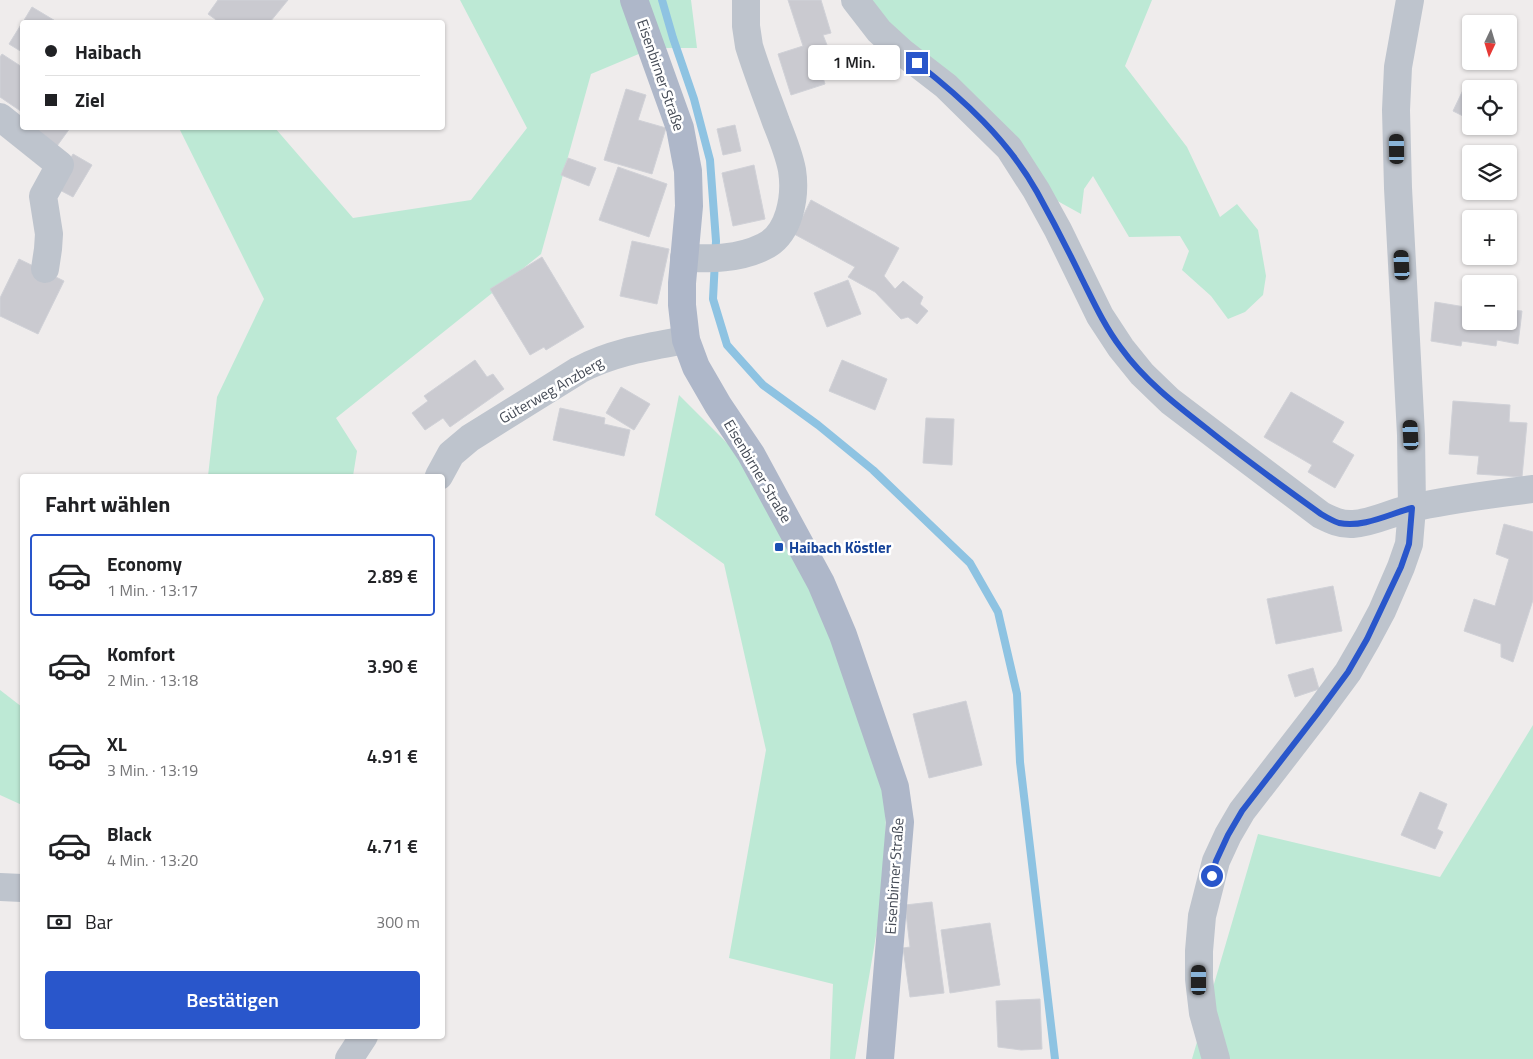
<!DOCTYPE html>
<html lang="de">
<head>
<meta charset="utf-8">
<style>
  body { margin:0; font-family:"Titillium Web",sans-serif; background:#f2f2f2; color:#202124; height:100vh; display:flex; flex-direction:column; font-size:19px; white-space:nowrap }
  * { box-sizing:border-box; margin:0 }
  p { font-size:16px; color:#757577 }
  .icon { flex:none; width:28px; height:28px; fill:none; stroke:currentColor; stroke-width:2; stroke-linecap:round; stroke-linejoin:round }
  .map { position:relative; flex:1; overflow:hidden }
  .details { position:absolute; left:20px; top:474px; width:425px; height:565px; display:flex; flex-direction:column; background:#fff; border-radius:5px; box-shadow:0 1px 4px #0004 }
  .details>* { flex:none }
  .hud { position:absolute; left:20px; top:20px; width:425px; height:110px; border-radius:5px; box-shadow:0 1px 4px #0004; display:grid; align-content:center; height:110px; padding:0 25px; background:#fff }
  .needle { width:32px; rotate:184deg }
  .buttons { position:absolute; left:1462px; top:15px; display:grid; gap:10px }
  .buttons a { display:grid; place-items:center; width:55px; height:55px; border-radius:5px; background:#fff; box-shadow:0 1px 4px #0004; font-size:25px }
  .end { position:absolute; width:22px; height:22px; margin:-11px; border:6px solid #2956cb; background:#fff; box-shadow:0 0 0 2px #fff }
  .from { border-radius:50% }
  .bubble { position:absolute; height:35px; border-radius:5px; background:#fff; box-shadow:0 1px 4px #0004; font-size:16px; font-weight:600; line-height:35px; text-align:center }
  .car { position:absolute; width:15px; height:30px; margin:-15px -8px; border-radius:6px; box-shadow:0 0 4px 1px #0007; background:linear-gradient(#222 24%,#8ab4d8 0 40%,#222 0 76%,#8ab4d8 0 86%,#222 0) }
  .hud b { display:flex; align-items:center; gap:18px; height:48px; font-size:19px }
  .hud b+b { border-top:1px solid #e0e0e0 }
  .hud i { width:12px; height:12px; background:#202124 }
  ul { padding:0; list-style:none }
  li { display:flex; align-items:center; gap:15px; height:82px; margin:0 10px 8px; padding:0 15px; border:2px solid transparent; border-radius:5px }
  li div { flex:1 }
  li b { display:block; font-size:19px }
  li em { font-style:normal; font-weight:600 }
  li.current { border-color:#2956cb }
  li>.icon { width:45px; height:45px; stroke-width:1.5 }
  h2 { padding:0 25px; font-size:22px; line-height:60px }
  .pay { display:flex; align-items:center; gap:12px; height:55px; padding:0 25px; font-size:19px }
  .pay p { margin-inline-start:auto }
  .button { display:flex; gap:10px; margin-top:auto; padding:10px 25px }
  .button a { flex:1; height:58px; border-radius:5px; background:#2956cb; color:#fff; font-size:20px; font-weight:600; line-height:58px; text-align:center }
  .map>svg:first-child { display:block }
  .green { fill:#bde9d5 }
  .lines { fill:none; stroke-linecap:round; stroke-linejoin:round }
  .stream { stroke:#8ec3e2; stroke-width:8 }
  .building { fill:#cacad0; stroke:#d0d1d7 }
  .minor { stroke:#bec4cd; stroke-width:28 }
  .major { stroke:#aeb7c9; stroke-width:28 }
  .route { stroke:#2956cb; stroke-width:6 }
  .transit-dot { fill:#1a4fb4; stroke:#fff; stroke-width:2 }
  .labels { text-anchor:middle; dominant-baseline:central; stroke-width:5; stroke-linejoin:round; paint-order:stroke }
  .street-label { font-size:15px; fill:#464c57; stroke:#fff }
  .transit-label { font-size:15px; font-weight:bold; fill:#164399; stroke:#fff; text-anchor:start }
</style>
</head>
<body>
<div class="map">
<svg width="1533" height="1059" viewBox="0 0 1533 1059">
  <rect width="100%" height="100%" fill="#efecec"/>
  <g class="green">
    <path d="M460,0H691L697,48H653L591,74L541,254L336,418L357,451L353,476H208L217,397L264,299L179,128H275L353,218L471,200L527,128Z"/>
    <path d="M854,0H1152L1125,66L1187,147L1220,217L1237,204L1258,230L1266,276L1263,295L1245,312L1228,319L1211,296L1182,270L1189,251L1180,236L1129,237L1093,176L1084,189L1081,214L1043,193Z"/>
    <path d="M679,395L739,455L801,564L847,677L886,793L885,883L855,1059H830L833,984L729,958L766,750L724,564L655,515Z"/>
    <path d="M0,690L22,707V805L0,795Z"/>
    <path d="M1533,725V1059H1192L1258,834L1440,877Z"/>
  </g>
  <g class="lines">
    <path class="stream" d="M662,0L673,38L694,99L710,160L716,241L713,299L727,345L763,385L818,425L873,470L970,563L998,612L1017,694L1020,762L1055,1059"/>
  </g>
  <g class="building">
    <path d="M218,0H288L270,22H219L208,14Z"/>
    <path d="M788,0H821L831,33L823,35L827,45L814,49L825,84L791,95L778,54L803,46Z"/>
    <path d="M32,7L57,22H23Z"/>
    <path d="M22,23V52L9,44Z"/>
    <path d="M2,54L22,67V112L0,97V57Z"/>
    <path d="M626,89L646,95L638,120L666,128L652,174L604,160Z"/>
    <path d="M1463,90L1471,94V120L1453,111Z"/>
    <path d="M735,125L741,151L723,155L717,129Z"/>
    <path d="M29,128H70L57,146Z"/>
    <path d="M73,154L92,165L73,197L54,187Z"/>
    <path d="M568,158L596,168L589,186L561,175Z"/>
    <path d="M754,165L765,219L733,226L722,173Z"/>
    <path d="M618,167L667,184L649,237L599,220Z"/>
    <path d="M811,200L899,248L884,276L895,289L903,281L923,297L920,304L928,311L917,324L908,317L901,319L875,292L848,277L855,267L794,234Z"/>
    <path d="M632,241L669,249L657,304L620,296Z"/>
    <path d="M542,257L584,327L546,350L544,347L530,355L490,289Z"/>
    <path d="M19,259L64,281L38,334L0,316V298Z"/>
    <path d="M848,280L861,314L827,327L814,293Z"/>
    <path d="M1467,287H1471V321H1509V295L1514,296L1512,310L1522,311L1518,344L1497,340L1496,346L1462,341L1461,346L1431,341L1435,302L1465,307Z"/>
    <path d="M475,360L487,377L493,374L504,389L450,427L443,418L425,430L412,413L428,401L424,396Z"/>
    <path d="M842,360L887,379L875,410L829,391Z"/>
    <path d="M621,387L650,404L634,430L606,413Z"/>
    <path d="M1291,392L1344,422L1332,442L1354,455L1335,488L1308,472L1312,465L1264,437Z"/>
    <path d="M1453,401L1510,405L1509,422L1527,423L1522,477L1477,474L1479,456L1449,454Z"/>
    <path d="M560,408L605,418L604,424L630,430L624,456L553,440Z"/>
    <path d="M926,418L954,419L952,465L923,463Z"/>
    <path d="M1504,524L1533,532V600L1513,662L1501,657V644L1464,631L1474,599L1495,606L1509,559L1496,554Z"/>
    <path d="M1333,586L1342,631L1276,644L1267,599Z"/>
    <path d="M1313,668L1319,689L1295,697L1288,675Z"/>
    <path d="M966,701L982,765L929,778L913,714Z"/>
    <path d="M1420,792L1447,804L1437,829L1443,832L1435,849L1401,835Z"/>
    <path d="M932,902L944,993L910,997L903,948L910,947L905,905Z"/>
    <path d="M990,923L1000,985L950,993L941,930Z"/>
    <path d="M1040,999L1042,1049L1021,1050L998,1047L996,1001Z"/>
  </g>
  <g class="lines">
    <g class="minor">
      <path d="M855,0L879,31L902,52L946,86L1009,148L1036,190L1058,230L1100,316L1121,348L1142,374L1170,401L1224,442L1321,515C1331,520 1341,525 1353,524C1373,523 1392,512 1412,508C1452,499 1493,494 1533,489"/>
      <path d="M0,117L60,165L43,196L49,234L48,249L45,269"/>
      <path d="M684,258C710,259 739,259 763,247C790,235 796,196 792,170C789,154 782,137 776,122C767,97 757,72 749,46L746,26V0"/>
      <path d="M439,476L451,454L470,438L579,370C613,352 648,347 686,340"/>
      <path d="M0,887L22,888"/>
      <path d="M349,1059L364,1036"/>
      <path d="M1216,1059L1203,1013L1199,979V951L1202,916L1216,861L1228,835L1242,811L1317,714L1348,672L1367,639L1382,611L1401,567L1409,544L1412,508L1411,435L1398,188L1396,110L1398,67L1410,0"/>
    </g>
    <path class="major" d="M634,0L680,128L688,171L689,206L682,283V305L686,340L696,367L718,405L751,454L821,583L843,635L895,787L900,822L880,1059"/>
  </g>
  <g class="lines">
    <path class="route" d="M917,63C963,99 1008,140 1037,192C1053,221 1068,250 1082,279C1094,303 1105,327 1121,348C1144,380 1175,404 1206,428C1243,458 1282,486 1321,514C1326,517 1333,521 1339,523C1364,528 1389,514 1412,508L1409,544L1401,567L1367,639L1348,672L1317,714L1242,811L1228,835L1216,861L1212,876"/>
  </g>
  <rect class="transit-dot" x="774" y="542" width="10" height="10" rx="2.5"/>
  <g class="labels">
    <g class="street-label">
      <text transform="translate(661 75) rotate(71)">Eisenbirner Straße</text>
      <text transform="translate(551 390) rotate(-30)">Güterweg Anzberg</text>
      <text transform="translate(758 471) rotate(59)">Eisenbirner Straße</text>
      <text transform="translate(894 876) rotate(-86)">Eisenbirner Straße</text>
    </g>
    <g class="transit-label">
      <text x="789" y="547">Haibach Köstler</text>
    </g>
  </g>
</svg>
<div class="buttons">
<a><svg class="needle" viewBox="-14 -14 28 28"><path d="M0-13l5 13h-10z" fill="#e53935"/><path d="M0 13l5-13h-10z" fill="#757577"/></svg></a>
<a><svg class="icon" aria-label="locate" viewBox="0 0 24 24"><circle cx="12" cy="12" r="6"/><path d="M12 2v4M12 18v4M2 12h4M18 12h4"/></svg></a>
<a><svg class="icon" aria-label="layers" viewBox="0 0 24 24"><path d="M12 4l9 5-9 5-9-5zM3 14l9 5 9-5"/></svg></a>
<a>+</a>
<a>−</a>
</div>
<i class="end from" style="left:1212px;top:876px"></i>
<i class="end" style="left:917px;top:63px"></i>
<div class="bubble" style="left:808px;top:45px;width:92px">1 Min.</div>
<i class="car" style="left:1397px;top:149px;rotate:359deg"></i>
<i class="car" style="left:1402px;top:265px;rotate:357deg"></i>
<i class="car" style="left:1411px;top:435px;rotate:357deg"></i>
<i class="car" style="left:1199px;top:980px;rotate:0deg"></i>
<div class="hud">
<b><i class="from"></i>Haibach</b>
<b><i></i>Ziel</b>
</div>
<section class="details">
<h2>Fahrt wählen</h2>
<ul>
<li class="current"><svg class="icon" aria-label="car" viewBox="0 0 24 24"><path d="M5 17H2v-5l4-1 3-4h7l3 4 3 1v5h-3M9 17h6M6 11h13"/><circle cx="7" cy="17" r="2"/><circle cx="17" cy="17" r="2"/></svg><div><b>Economy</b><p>1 Min. · 13:17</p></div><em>2.89 €</em></li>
<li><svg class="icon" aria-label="car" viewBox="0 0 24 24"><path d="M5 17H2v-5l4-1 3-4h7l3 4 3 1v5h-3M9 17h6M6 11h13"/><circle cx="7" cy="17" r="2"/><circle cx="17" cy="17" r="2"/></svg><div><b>Komfort</b><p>2 Min. · 13:18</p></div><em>3.90 €</em></li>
<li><svg class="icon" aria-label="car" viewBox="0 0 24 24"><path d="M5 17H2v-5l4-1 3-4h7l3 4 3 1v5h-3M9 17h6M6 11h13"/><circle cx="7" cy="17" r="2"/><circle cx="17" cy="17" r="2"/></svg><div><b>XL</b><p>3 Min. · 13:19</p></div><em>4.91 €</em></li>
<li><svg class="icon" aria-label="car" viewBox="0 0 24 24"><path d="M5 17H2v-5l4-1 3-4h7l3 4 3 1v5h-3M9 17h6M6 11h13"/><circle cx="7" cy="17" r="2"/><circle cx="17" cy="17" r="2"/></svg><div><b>Black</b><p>4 Min. · 13:20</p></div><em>4.71 €</em></li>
</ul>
<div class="pay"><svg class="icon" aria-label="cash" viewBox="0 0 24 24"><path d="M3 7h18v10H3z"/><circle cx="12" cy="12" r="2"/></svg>Bar<p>300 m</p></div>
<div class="button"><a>Bestätigen</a></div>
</section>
</div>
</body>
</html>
